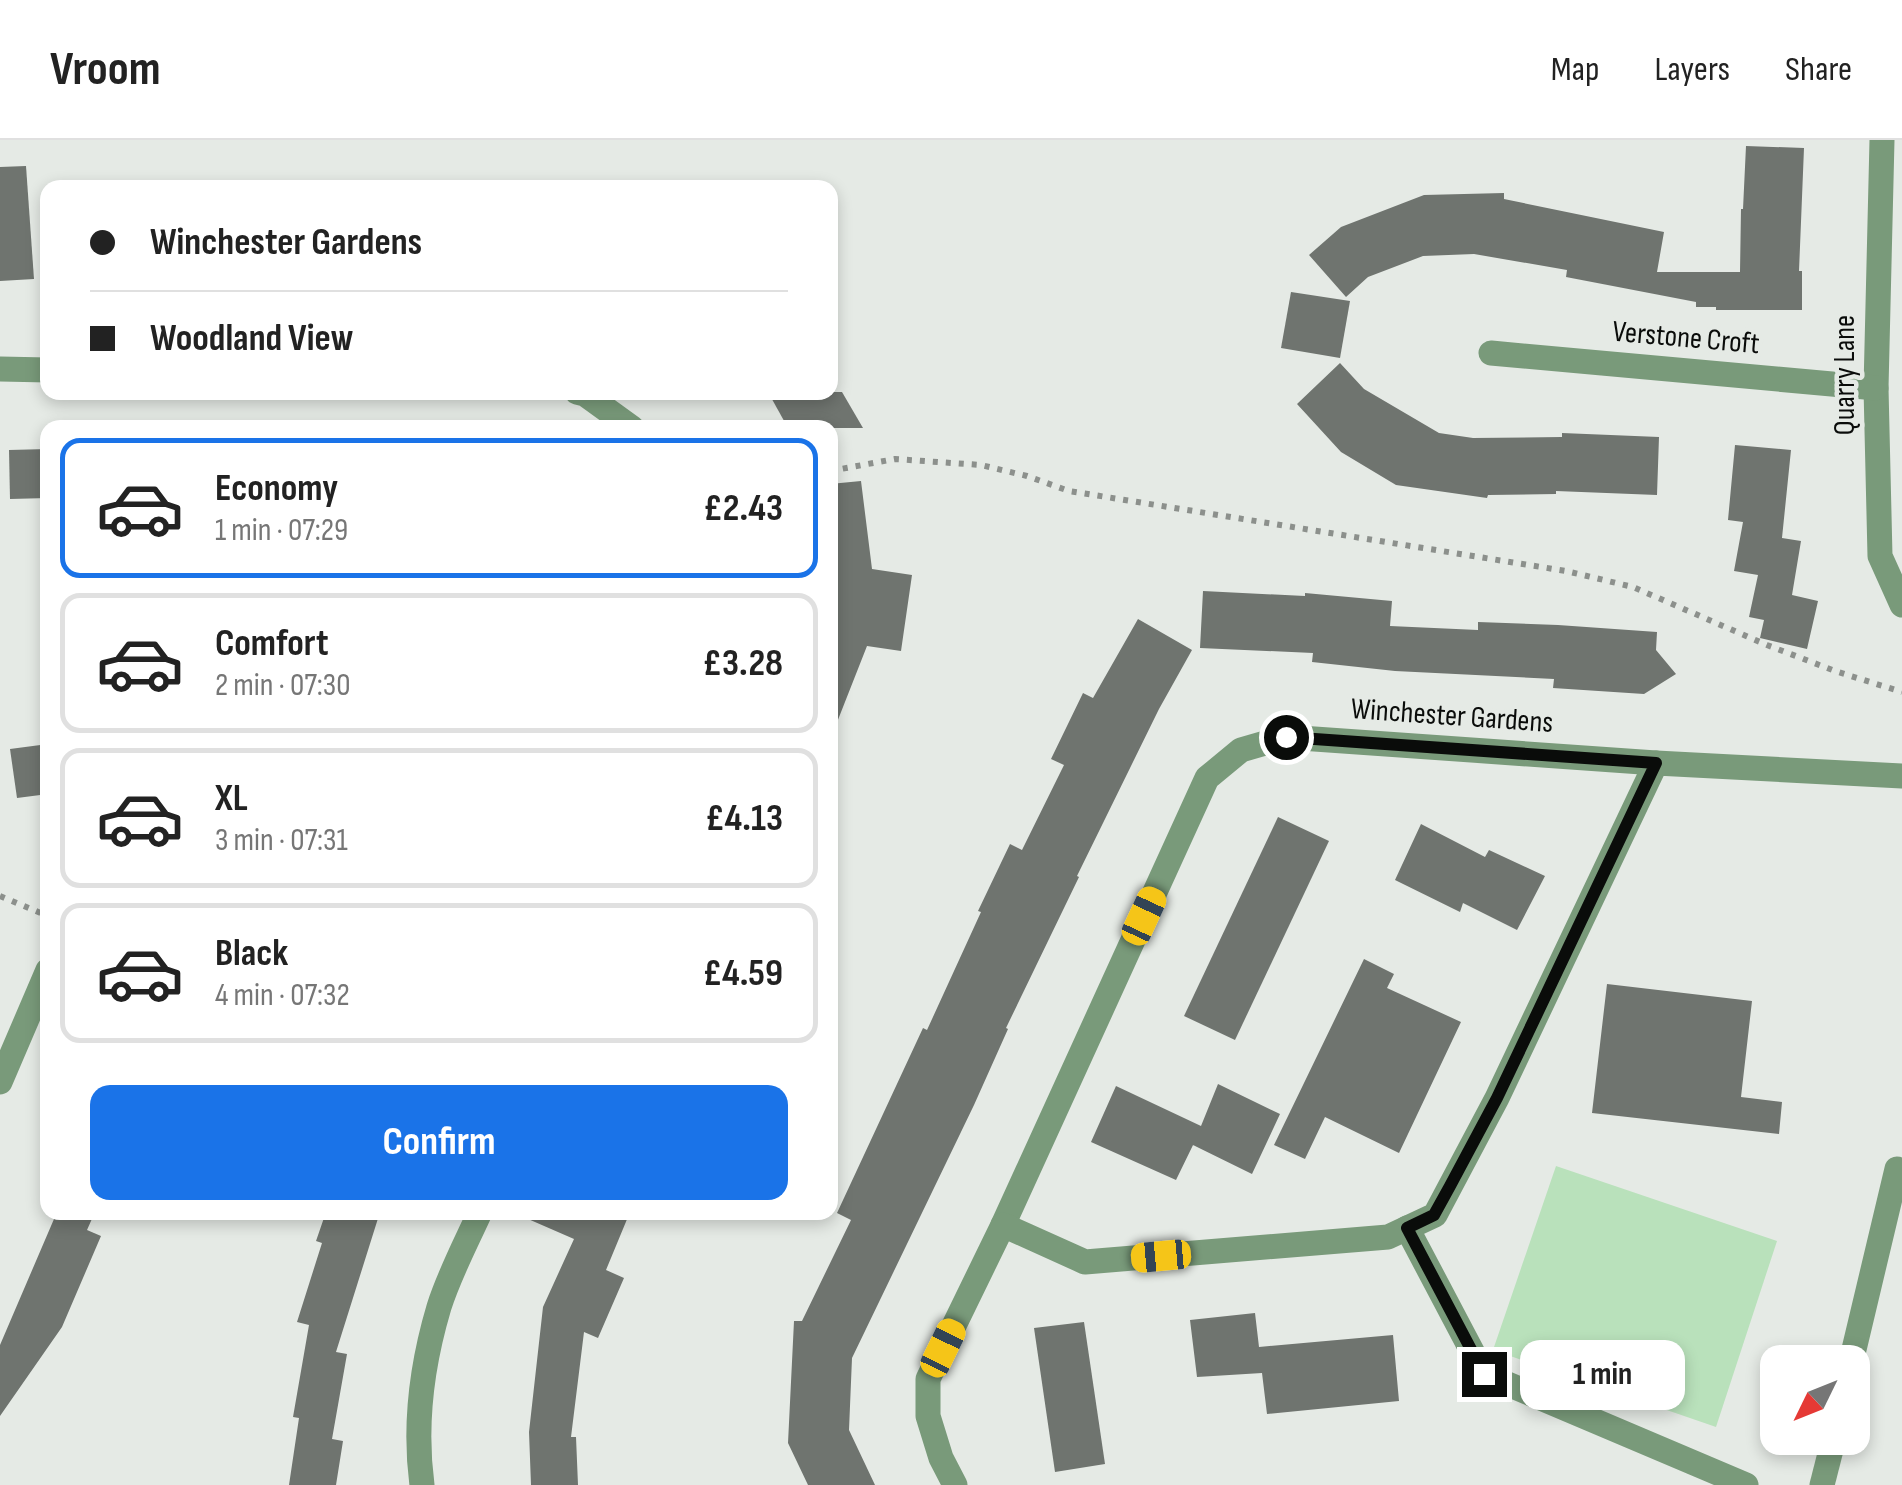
<!DOCTYPE html>
<html lang="en">
<head>
<meta charset="utf-8">
<style>
  body { margin:0; font-family:"Sofia Sans Condensed",sans-serif; background:#f2f2f2; color:#222; height:100vh; display:flex; flex-direction:column; font-size:38px; white-space:nowrap }
  * { box-sizing:border-box; margin:0 }
  p { font-size:32px; color:#767676 }
  .icon { flex:none; width:55px; height:55px; fill:none; stroke:currentColor; stroke-width:2; stroke-linecap:round; stroke-linejoin:round }
  .map { position:relative; flex:1; overflow:hidden }
  .side { position:absolute; left:40px; top:280px; width:798px; height:800px; display:flex; flex-direction:column; background:#fff; border-radius:20px; box-shadow:0 5px 15px #0003 }
  .side>* { flex:none }
  .top-card { position:absolute; left:40px; top:40px; width:798px; height:220px; border-radius:20px; box-shadow:0 5px 15px #0003; display:grid; align-content:center; height:220px; padding:0 50px; background:#fff }
  .needle { width:65px; rotate:227deg }
  .buttons { position:absolute; left:1760px; top:1205px; display:grid; gap:20px }
  .buttons a { display:grid; place-items:center; width:110px; height:110px; border-radius:20px; background:#fff; box-shadow:0 5px 15px #0003; font-size:50px }
  .end { position:absolute; width:45px; height:45px; margin:-22px; border:12px solid #0a0c0a; background:#fff; box-shadow:0 0 0 5px #fff }
  .from { border-radius:50% }
  .bubble { position:absolute; height:70px; border-radius:20px; background:#fff; box-shadow:0 5px 15px #0003; font-size:32px; font-weight:700; line-height:70px; text-align:center }
  .car { position:absolute; width:30px; height:60px; margin:-30px -15px; border-radius:12px; box-shadow:0 0 8px 2px #0007; background:linear-gradient(#f5c518 24%,#345 0 40%,#f5c518 0 76%,#345 0 86%,#f5c518 0) }
  .top-card b { display:flex; align-items:center; gap:35px; height:95px; font-size:38px }
  .top-card b+b { border-top:2px solid #e0e0e0 }
  .top-card i { width:25px; height:25px; background:#222 }
  ul { padding:18px 0 0; list-style:none }
  li { display:flex; align-items:center; gap:30px; height:140px; margin:0 20px 15px; padding:0 30px; border:5px solid #e0e0e0; border-radius:20px }
  li div { flex:1 }
  li b { display:block; font-size:38px }
  li em { font-style:normal; font-weight:700 }
  li.current { border-color:#1a73e8 }
  li>.icon { width:90px; height:90px; stroke-width:1.5 }
  .cta { display:flex; gap:20px; margin-top:auto; padding:20px 50px }
  .cta a { flex:1; height:115px; border-radius:20px; background:#1a73e8; color:#fff; font-size:40px; font-weight:700; line-height:115px; text-align:center }
  header { display:flex; align-items:center; gap:60px; box-sizing:border-box; height:140px; padding:0 50px; background:#fff; border-bottom:2px solid #e0e0e0 }
  header strong { font-size:48px }
  nav { display:flex; gap:55px; margin-inline-start:auto; font-size:35px }
  .map>svg:first-child { display:block }
  .green { fill:#b9e1bb }
  .building { fill:#6f746f }
  .lines { fill:none; stroke-linecap:round; stroke-linejoin:round }
  .path { stroke:#8c908c; stroke-width:6; stroke-dasharray:5 8; stroke-linecap:butt }
  .minor { stroke:#799a7a; stroke-width:25 }
  .route { stroke:#0a0c0a; stroke-width:12 }
  .labels { text-anchor:middle; dominant-baseline:central; stroke-width:9; stroke-linejoin:round; paint-order:stroke }
  .street-label { font-size:30px; fill:#0a0c0a; stroke:#e5eae5 }
</style>
</head>
<body>
<header>
<strong>Vroom</strong>
<nav><a>Map</a><a>Layers</a><a>Share</a></nav>
</header>
<div class="map">
<svg width="1902" height="1345" viewBox="0 0 1902 1345">
  <rect width="100%" height="100%" fill="#e5eae5"/>
  <path class="green" d="M1556,1026L1777,1101L1716,1287L1493,1210Z"/>
  <g class="building">
    <path d="M1746,6L1804,8L1799,131H1802V170H1716V167H1696V162L1566,137L1567,130L1474,114L1423,116L1368,137L1346,157L1309,115L1341,87L1424,55L1504,53V59L1664,92L1657,132H1740L1741,69H1743Z"/>
    <path d="M26,26L34,139L0,141V27Z"/>
    <path d="M1291,152L1350,161L1340,218L1281,208Z"/>
    <path d="M1340,223L1364,249L1439,293L1473,298L1562,297V293L1659,297L1657,355L1556,351V354L1488,355L1487,358L1396,345L1341,312L1297,264Z"/>
    <path d="M768,252H842L863,288H788Z"/>
    <path d="M1735,305L1791,310L1782,398L1801,401L1792,455L1818,461L1807,509L1760,498L1764,480L1749,477L1758,435L1734,431L1743,382L1728,380Z"/>
    <path d="M48,309V358L10,359L9,310Z"/>
    <path d="M861,341L872,429L912,435L901,511L867,506L832,595L830,594V344Z"/>
    <path d="M1203,451L1305,456V453L1392,461L1390,486L1478,490V482L1558,485L1657,492L1656,510L1676,534L1644,554L1553,548L1554,539L1395,531L1312,522L1313,513L1200,508Z"/>
    <path d="M1138,479L1192,510L1159,569L1077,736L1079,737L1006,888L1008,889L974,965L852,1218L849,1290L875,1345H808L788,1303L794,1181H802L851,1080L837,1073L923,888L927,890L981,772L978,771L1010,704L1022,710L1064,625L1051,619L1083,553L1093,558Z"/>
    <path d="M48,604V654L17,658L10,609Z"/>
    <path d="M1278,677L1329,701L1235,900L1184,876Z"/>
    <path d="M1421,684L1485,717L1489,710L1545,736L1517,790L1463,763L1460,772L1395,740Z"/>
    <path d="M1364,819L1394,834L1387,848L1461,882L1399,1013L1325,977L1305,1019L1274,1005Z"/>
    <path d="M1607,844L1752,861L1741,957L1782,962L1779,994L1592,973Z"/>
    <path d="M1218,944L1280,974L1252,1034L1193,1005L1194,1003L1176,1040L1091,1002L1116,946L1201,986Z"/>
    <path d="M57,1072H95L87,1090L101,1096L62,1187L0,1276V1205Z"/>
    <path d="M326,1072H380L336,1212L347,1214L332,1299L343,1301L336,1345H289L299,1278L293,1277L309,1185L297,1182L322,1103L316,1101Z"/>
    <path d="M512,1072H630L606,1130L624,1138L598,1198L584,1192L571,1297H576L578,1345H531L529,1292L543,1167L574,1099Z"/>
    <path d="M1255,1173L1259,1207L1393,1195L1399,1261L1267,1274L1262,1233L1197,1237L1190,1180Z"/>
    <path d="M1084,1182L1105,1324L1055,1332L1034,1188Z"/>
  </g>
  <g class="lines">
    <g class="path">
      <path d="M830,331L895,319L981,325L1027,336L1069,351L1566,431L1633,447L1767,505L1835,531L1902,552"/>
      <path d="M0,756L48,776"/>
    </g>
    <g class="minor">
      <path d="M1882,0L1876,248L1880,416L1902,465"/>
      <path d="M1491,213L1876,248"/>
      <path d="M0,229L48,230"/>
      <path d="M577,252L585,254L632,288"/>
      <path d="M0,942L48,830"/>
      <path d="M1003,1085L1207,638L1241,610L1286,597L1656,623"/>
      <path d="M1407,1088L1484,1234L1746,1345"/>
      <path d="M1851,1222L1897,1029"/>
      <path d="M422,1345C414,1285 422,1224 439,1167C449,1135 466,1103 480,1072"/>
      <path d="M955,1345L941,1318L928,1276V1239L1003,1085L1085,1122L1388,1097L1435,1075L1497,958L1656,623L1902,636"/>
      <path d="M1822,1345L1834,1298"/>
    </g>
  </g>
  <g class="lines">
    <path class="route" d="M1286,597L1656,623L1497,958L1450,1046L1434,1075L1407,1088L1484,1234"/>
  </g>
  <g class="labels">
    <g class="street-label">
      <text transform="translate(1686 198) rotate(5)">Verstone Croft</text>
      <text transform="translate(1845 235) rotate(-90)">Quarry Lane</text>
      <text transform="translate(1452 576) rotate(4)">Winchester Gardens</text>
    </g>
  </g>
</svg>
<div class="buttons">
<a><svg class="needle" viewBox="-14 -14 28 28"><path d="M0-13l5 13h-10z" fill="#e53935"/><path d="M0 13l5-13h-10z" fill="#767676"/></svg></a>
</div>
<i class="end from" style="left:1286px;top:597px"></i>
<i class="end" style="left:1484px;top:1234px"></i>
<div class="bubble" style="left:1520px;top:1200px;width:165px">1 min</div>
<i class="car" style="left:1144px;top:776px;rotate:25deg"></i>
<i class="car" style="left:1161px;top:1116px;rotate:265deg"></i>
<i class="car" style="left:943px;top:1208px;rotate:26deg"></i>
<div class="top-card">
<b><i class="from"></i>Winchester Gardens</b>
<b><i></i>Woodland View</b>
</div>
<section class="side">
<ul>
<li class="current"><svg class="icon" aria-label="car" viewBox="0 0 24 24"><path d="M5 17H2v-5l4-1 3-4h7l3 4 3 1v5h-3M9 17h6M6 11h13"/><circle cx="7" cy="17" r="2"/><circle cx="17" cy="17" r="2"/></svg><div><b>Economy</b><p>1 min · 07:29</p></div><em>£2.43</em></li>
<li><svg class="icon" aria-label="car" viewBox="0 0 24 24"><path d="M5 17H2v-5l4-1 3-4h7l3 4 3 1v5h-3M9 17h6M6 11h13"/><circle cx="7" cy="17" r="2"/><circle cx="17" cy="17" r="2"/></svg><div><b>Comfort</b><p>2 min · 07:30</p></div><em>£3.28</em></li>
<li><svg class="icon" aria-label="car" viewBox="0 0 24 24"><path d="M5 17H2v-5l4-1 3-4h7l3 4 3 1v5h-3M9 17h6M6 11h13"/><circle cx="7" cy="17" r="2"/><circle cx="17" cy="17" r="2"/></svg><div><b>XL</b><p>3 min · 07:31</p></div><em>£4.13</em></li>
<li><svg class="icon" aria-label="car" viewBox="0 0 24 24"><path d="M5 17H2v-5l4-1 3-4h7l3 4 3 1v5h-3M9 17h6M6 11h13"/><circle cx="7" cy="17" r="2"/><circle cx="17" cy="17" r="2"/></svg><div><b>Black</b><p>4 min · 07:32</p></div><em>£4.59</em></li>
</ul>
<div class="cta"><a>Confirm</a></div>
</section>
</div>
</body>
</html>
